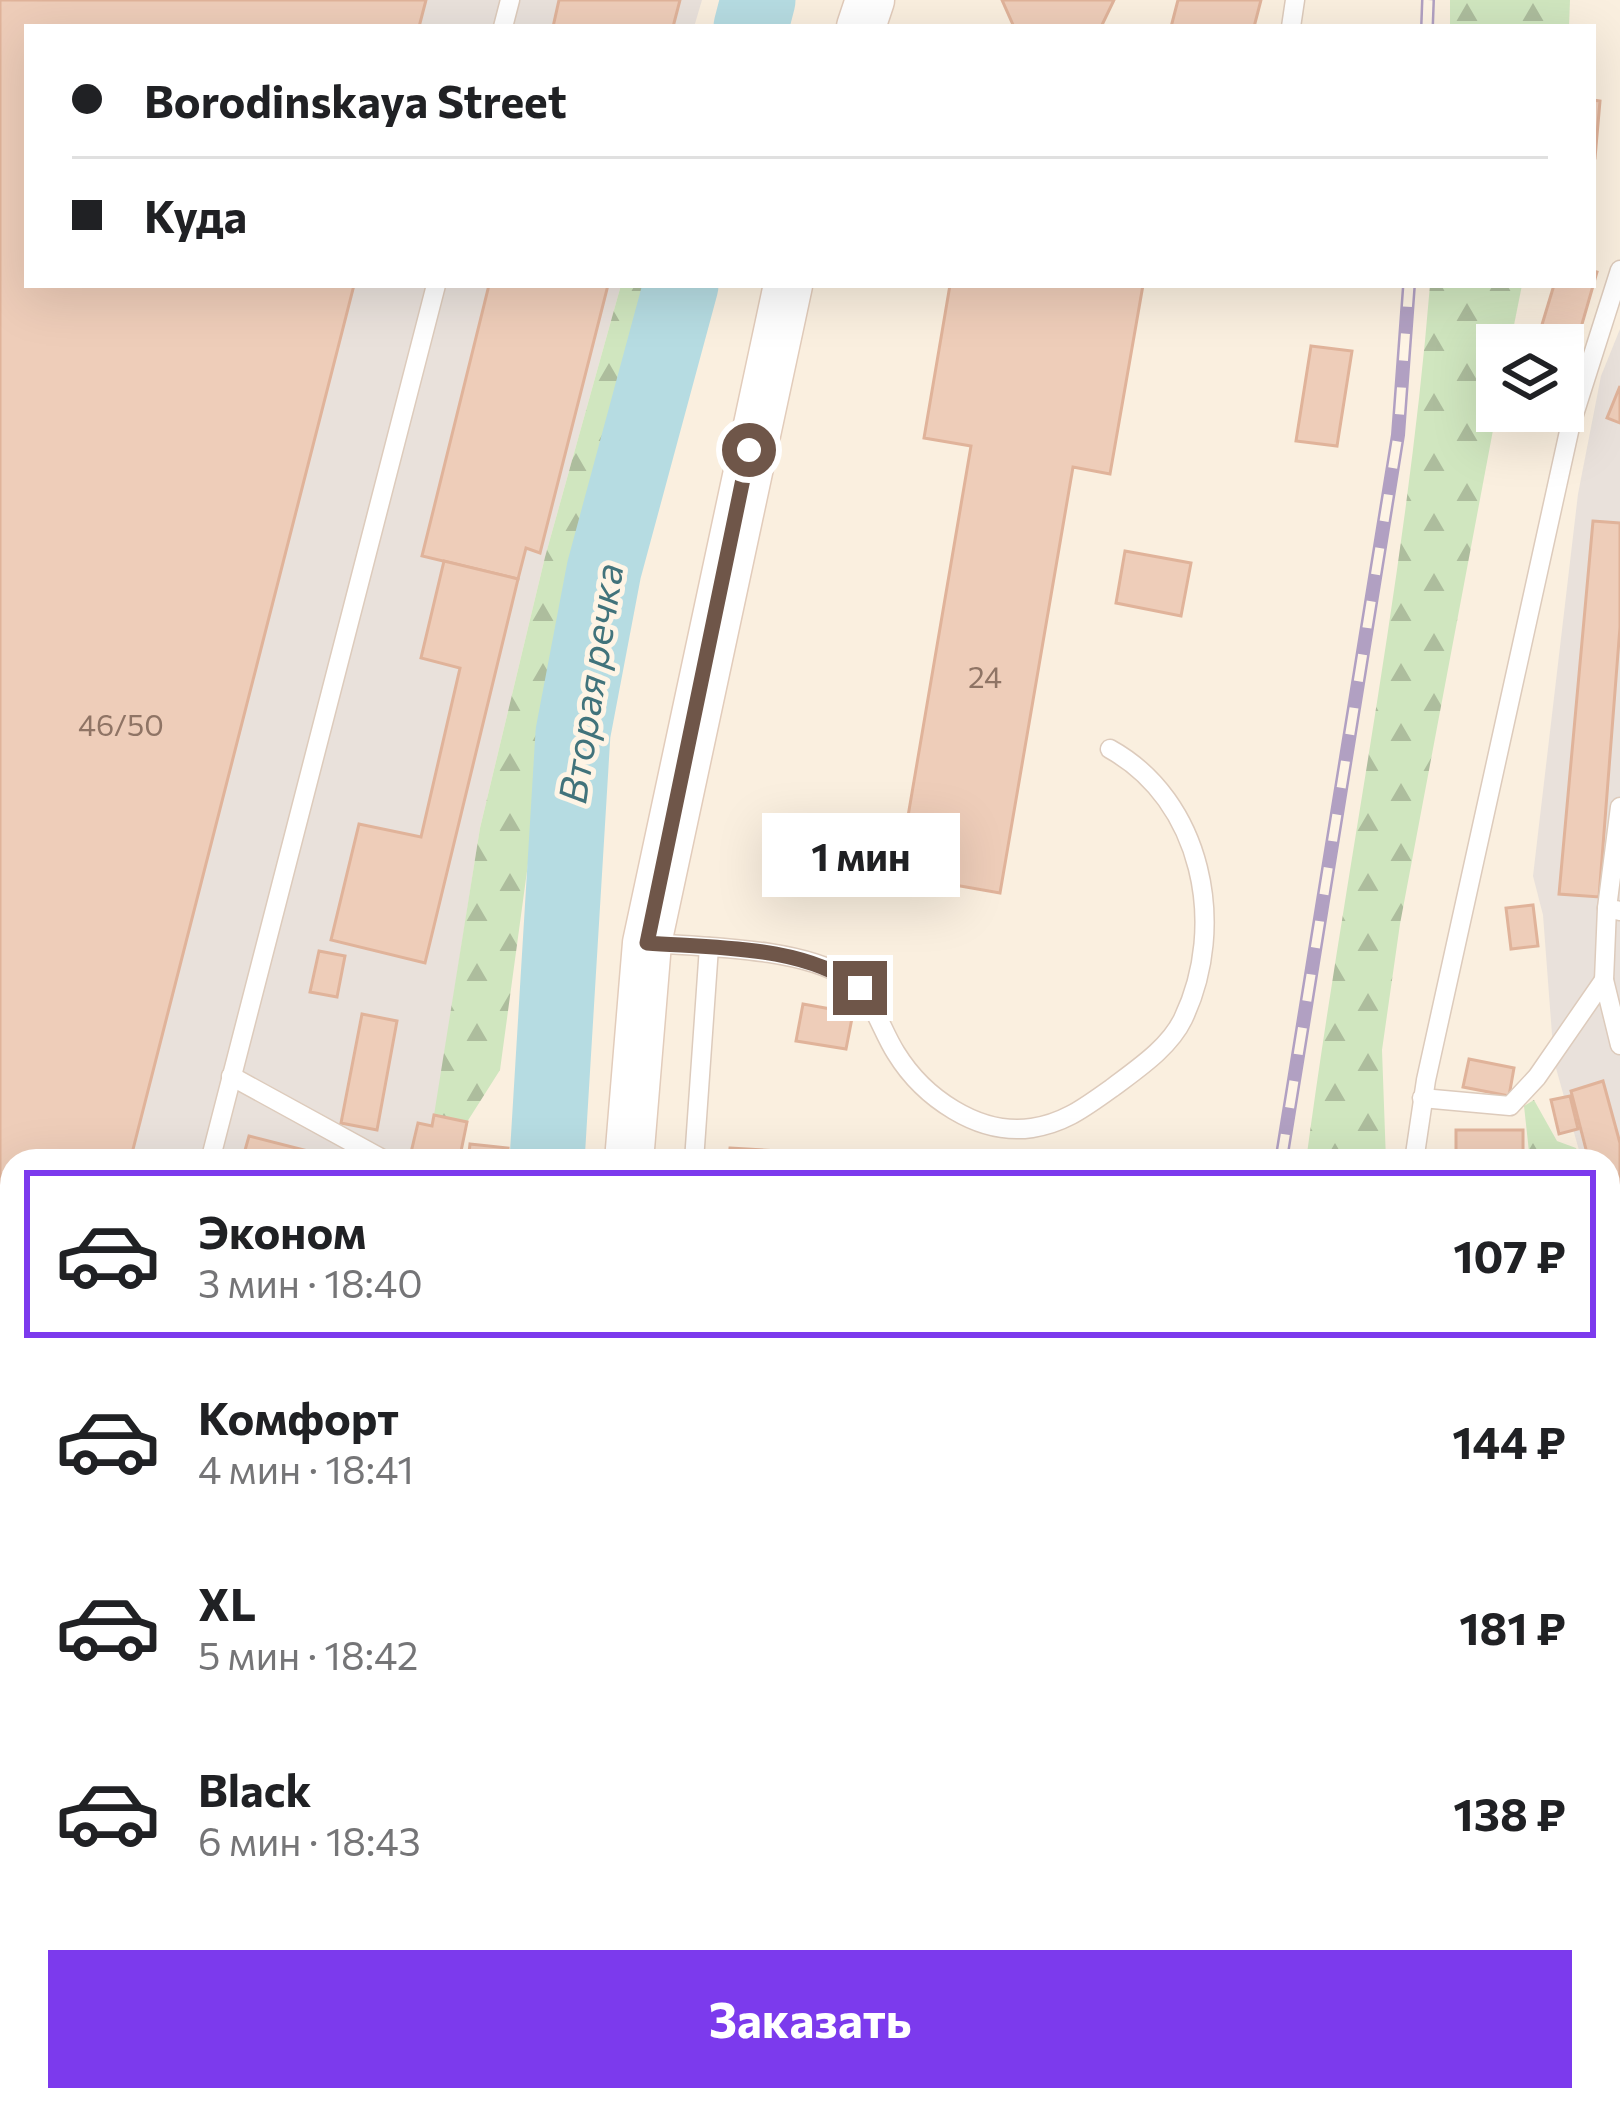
<!DOCTYPE html>
<html lang="ru">
<head>
<meta charset="utf-8">
<style>
  body { margin:0; font-family:Commissioner,sans-serif; background:#f2f2f2; color:#202124; height:100vh; display:flex; flex-direction:column; font-size:45px; white-space:nowrap }
  * { box-sizing:border-box; margin:0 }
  p { font-size:39px; color:#757577 }
  .icon { flex:none; width:66px; height:66px; fill:none; stroke:currentColor; stroke-width:2; stroke-linecap:round; stroke-linejoin:round }
  .map { position:relative; flex:1; overflow:hidden }
  .details { position:absolute; left:0px; top:1149px; width:1620px; height:963px; display:flex; flex-direction:column; background:#fff; border-radius:36px 36px 0 0; box-shadow:0 12px 48px #0002 }
  .details>* { flex:none }
  .guide { position:absolute; left:24px; top:24px; width:1572px; height:264px; border-radius:0px; box-shadow:0 12px 48px #0002; display:grid; align-content:center; height:264px; padding:0 48px; background:#fff }
  .buttons { position:absolute; left:1476px; top:324px; display:grid; gap:24px }
  .buttons a { display:grid; place-items:center; width:108px; height:108px; border-radius:0px; background:#fff; box-shadow:0 12px 48px #0002; font-size:60px }
  .end { position:absolute; width:54px; height:54px; margin:-27px; border:15px solid #6f5649; background:#fff; box-shadow:0 0 0 6px #fff }
  .from { border-radius:50% }
  .bubble { position:absolute; height:84px; border-radius:0px; background:#fff; box-shadow:0 12px 48px #0002; font-size:39px; font-weight:700; line-height:84px; text-align:center }
  .guide b { display:flex; align-items:center; gap:42px; height:114px; font-size:45px }
  .guide b+b { border-top:3px solid #e0e0e0 }
  .guide i { width:30px; height:30px; background:#202124 }
  ul { padding:21px 0 0; list-style:none }
  li { display:flex; align-items:center; gap:36px; height:168px; margin:0 24px 18px; padding:0 24px; border:6px solid transparent; border-radius:0px }
  li div { flex:1 }
  li b { display:block; font-size:45px }
  li em { font-style:normal; font-weight:700 }
  li.active { border-color:#7c3aed }
  li>.icon { width:108px; height:108px; stroke-width:1.5 }
  .button { display:flex; gap:24px; margin-top:auto; padding:24px 48px }
  .button a { flex:1; height:138px; border-radius:0px; background:#7c3aed; color:#fff; font-size:48px; font-weight:700; line-height:138px; text-align:center }
  .map>svg:first-child { display:block }
  .residential { fill:#f1e1ce }
  .industrial { fill:#e9e1db }
  .forest { fill:url(#forest-firs) }
  .lines { fill:none; stroke-linecap:round; stroke-linejoin:round }
  .river { stroke:#b6dce2; stroke-width:75 }
  .building { fill:#eecdb9; stroke:#e0b39a; stroke-width:3 }
  .service-casing { stroke:#ddcbbc; stroke-width:21 }
  .minor-casing { stroke:#ddcbbc; stroke-width:39 }
  .secondary-casing { stroke:#e2ccbb; stroke-width:51 }
  .path { stroke:#d2b09d; stroke-width:8; stroke-dasharray:3 9; stroke-linecap:butt }
  .service { stroke:#fff; stroke-width:18 }
  .minor { stroke:#fff; stroke-width:36 }
  .secondary { stroke:#fff; stroke-width:48 }
  .rail-casing { stroke:#b1a0c2; stroke-width:14 }
  .rail { stroke:#fef4e5; stroke-width:9; stroke-dasharray:27; stroke-linecap:butt }
  .route { stroke:#6f5649; stroke-width:15 }
  .labels { text-anchor:middle; dominant-baseline:central; stroke-width:10; stroke-linejoin:round; paint-order:stroke }
  .number-label { font-size:30px; fill:#8f7465 }
  .water-label { font-size:39px; font-style:italic; fill:#41737b; stroke:#fef4e5 }
</style>
</head>
<body>
<div class="map">
<svg width="1620" height="2110" viewBox="0 0 1620 2110">
  <defs>
    <pattern id="forest-firs" width="22" height="20" patternUnits="userSpaceOnUse" patternTransform="scale(3)"><rect width="22" height="20" fill="#d0e6bf"/><path d="M5 1l3.5 6h-7zM16 11l3.5 6h-7z" fill="#adbd9d"/></pattern>
  </defs>
  <rect width="100%" height="100%" fill="#faefdf"/>
  <path class="residential" d="M0,1993L12,1994V2100H236L245,2110H0Z"/>
  <g class="industrial">
    <path d="M0,0H702L694,27H27V285H621L545,557L480,828L435,1114L468,1122L459,1161H12V1724H0Z"/>
    <path d="M1620,329V1200L1608,1196V1161H1582L1554,1061L1543,915L1533,876L1578,494L1601,376Z"/>
    <path d="M1608,1676L1620,1678V2110H1569L1570,2100H1608Z"/>
  </g>
  <g class="forest">
    <path d="M1450,0H1570L1569,27H1450Z"/>
    <path d="M621,285H656L579,571L544,746L500,1070L467,1122L434,1115L480,828L545,557Z"/>
    <path d="M1430,285H1522L1510,345H1497V409L1400,924L1382,1050L1386,1161H1306C1345,869 1406,579 1430,285Z"/>
    <path d="M1534,1100L1557,1141L1576,1148L1581,1161H1530L1524,1106Z"/>
    <path d="M1608,1196L1620,1201V1649L1608,1640Z"/>
    <rect x="0" y="1821" width="12" height="115"/>
    <path d="M61,2100H166L144,2110H65Z"/>
    <path d="M398,2100H553V2110H403Z"/>
  </g>
  <g class="lines">
    <g class="river">
      <path d="M751,27L758,0"/>
      <path d="M547,1161L573,733L604,570L681,285"/>
      <path d="M523,2110V2100"/>
    </g>
  </g>
  <g class="building">
    <path d="M0,0H426L419,27H27V285H354L130,1161H12V1452L0,1449Z"/>
    <path d="M559,0H680L673,27H553Z"/>
    <path d="M1002,0H1114L1101,27H1014Z"/>
    <path d="M1178,0H1261L1254,27H1171Z"/>
    <path d="M1593,100L1600,101L1595,158H1593Z"/>
    <path d="M1593,271L1597,272L1578,338L1541,328L1554,285H1593Z"/>
    <path d="M489,285H608L540,553L526,548L518,579L422,556Z"/>
    <path d="M950,285H1143L1110,474L1073,467L1000,893L898,875L971,446L924,438Z"/>
    <path d="M1311,346L1352,351L1337,446L1296,441Z"/>
    <path d="M1620,386V423L1607,418Z"/>
    <path d="M1593,521L1620,523V627L1599,897L1559,894Z"/>
    <path d="M1125,551L1191,563L1181,616L1116,603Z"/>
    <path d="M444,561L518,579L425,963L331,940L359,824L421,837L460,668L421,658Z"/>
    <path d="M1533,905L1538,946L1511,949L1506,908Z"/>
    <path d="M319,951L345,956L337,997L310,992Z"/>
    <path d="M803,1004L853,1013L846,1049L796,1041Z"/>
    <path d="M362,1014L397,1021L377,1130L341,1123Z"/>
    <path d="M1469,1059L1514,1068L1509,1096L1463,1087Z"/>
    <path d="M1603,1081L1620,1143V1183L1608,1186V1161H1589L1571,1091Z"/>
    <path d="M1570,1096L1578,1129L1559,1134L1551,1100Z"/>
    <path d="M434,1115L467,1122L459,1161H409L418,1123L432,1126Z"/>
    <rect x="1456" y="1130" width="67" height="31"/>
    <path d="M249,1136L343,1160V1161H242Z"/>
    <path d="M470,1144L508,1148L507,1161H468Z"/>
    <path d="M730,1148L813,1153L812,1161H729Z"/>
    <path d="M1608,1679L1620,1682V1740L1612,1771Z"/>
    <path d="M1620,1892V1988L1608,1985V1939Z"/>
    <path d="M1608,2015L1620,2016V2110H1584L1585,2100H1608Z"/>
    <path d="M695,2100H730L732,2110H697Z"/>
    <path d="M860,2100H895L896,2110H860Z"/>
    <path d="M975,2100H1012L1011,2110H974Z"/>
    <path d="M1021,2100H1056L1054,2110H1019Z"/>
    <path d="M1171,2100H1203L1201,2110H1170Z"/>
    <path d="M1263,2100H1304V2110H1262Z"/>
  </g>
  <g class="lines">
    <g class="service-casing">
      <g id="service">
        <path d="M503,27L510,0"/>
        <path d="M1291,27L1295,0"/>
        <path d="M1620,807L1607,908L1620,911"/>
        <path d="M1607,908L1604,980L1620,1045"/>
        <path d="M652,943C706,947 802,948 847,978C873,995 880,1028 896,1053C923,1097 978,1136 1032,1128C1065,1123 1085,1107 1112,1088C1137,1069 1169,1048 1183,1019C1228,925 1202,800 1110,749"/>
        <path d="M231,1076L386,1161"/>
        <path d="M1422,1098L1510,1106L1537,1077L1604,980"/>
        <path d="M210,1161L436,285"/>
        <path d="M694,1161L709,947"/>
        <path d="M1414,1161L1426,1080L1570,427L1620,270"/>
        <path d="M0,1495L12,1498"/>
        <path d="M1608,1657L1620,1660"/>
        <path d="M1608,1842L1620,1808"/>
        <path d="M682,2100L684,2110"/>
        <path d="M917,2100L918,2110"/>
        <path d="M201,2110L222,2100"/>
        <path d="M829,2110L830,2100"/>
        <path d="M1219,2110V2100"/>
        <path d="M1407,2110V2100"/>
      </g>
    </g>
    <g class="minor-casing">
      <path id="minor" d="M0,1780H12"/>
    </g>
    <g class="secondary-casing">
      <g id="secondary">
        <path d="M861,27L870,0"/>
        <path d="M629,1161L647,943L788,285"/>
        <path d="M0,1967H12"/>
        <path d="M301,2100L309,2110"/>
        <path d="M606,2100V2110"/>
      </g>
    </g>
    <g class="path">
      <path d="M0,1734H12"/>
      <path d="M0,2026L12,2052"/>
      <path d="M35,2100L39,2110"/>
      <path d="M63,2110L71,2100"/>
    </g>
    <use href="#service" class="service"/>
    <use href="#minor" class="minor"/>
    <use href="#secondary" class="secondary"/>
    <g class="rail-casing">
      <g id="rail">
        <path d="M1427,27L1428,0"/>
        <path d="M1281,1161L1398,435L1409,285"/>
        <path d="M1104,2110V2100"/>
      </g>
    </g>
    <use href="#rail" class="rail"/>
  </g>
  <g class="lines">
    <path class="route" d="M749,450L647,943C715,948 804,945 860,988"/>
  </g>
  <g class="labels">
    <g class="number-label">
      <text x="985" y="675">24</text>
      <text x="121" y="723">46/50</text>
    </g>
    <g class="water-label">
      <text transform="translate(589 683) rotate(-81)">Вторая речка</text>
    </g>
  </g>
</svg>
<div class="buttons">
<a><svg class="icon" aria-label="layers" viewBox="0 0 24 24"><path d="M12 4l9 5-9 5-9-5zM3 14l9 5 9-5"/></svg></a>
</div>
<i class="end from" style="left:749px;top:450px"></i>
<i class="end" style="left:860px;top:988px"></i>
<div class="bubble" style="left:762px;top:813px;width:198px">1 мин</div>
<div class="guide">
<b><i class="from"></i>Borodinskaya Street</b>
<b><i></i>Куда</b>
</div>
<section class="details">
<ul>
<li class="active"><svg class="icon" aria-label="car" viewBox="0 0 24 24"><path d="M5 17H2v-5l4-1 3-4h7l3 4 3 1v5h-3M9 17h6M6 11h13"/><circle cx="7" cy="17" r="2"/><circle cx="17" cy="17" r="2"/></svg><div><b>Эконом</b><p>3 мин · 18:40</p></div><em>107 ₽</em></li>
<li><svg class="icon" aria-label="car" viewBox="0 0 24 24"><path d="M5 17H2v-5l4-1 3-4h7l3 4 3 1v5h-3M9 17h6M6 11h13"/><circle cx="7" cy="17" r="2"/><circle cx="17" cy="17" r="2"/></svg><div><b>Комфорт</b><p>4 мин · 18:41</p></div><em>144 ₽</em></li>
<li><svg class="icon" aria-label="car" viewBox="0 0 24 24"><path d="M5 17H2v-5l4-1 3-4h7l3 4 3 1v5h-3M9 17h6M6 11h13"/><circle cx="7" cy="17" r="2"/><circle cx="17" cy="17" r="2"/></svg><div><b>XL</b><p>5 мин · 18:42</p></div><em>181 ₽</em></li>
<li><svg class="icon" aria-label="car" viewBox="0 0 24 24"><path d="M5 17H2v-5l4-1 3-4h7l3 4 3 1v5h-3M9 17h6M6 11h13"/><circle cx="7" cy="17" r="2"/><circle cx="17" cy="17" r="2"/></svg><div><b>Black</b><p>6 мин · 18:43</p></div><em>138 ₽</em></li>
</ul>
<div class="button"><a>Заказать</a></div>
</section>
</div>
</body>
</html>
